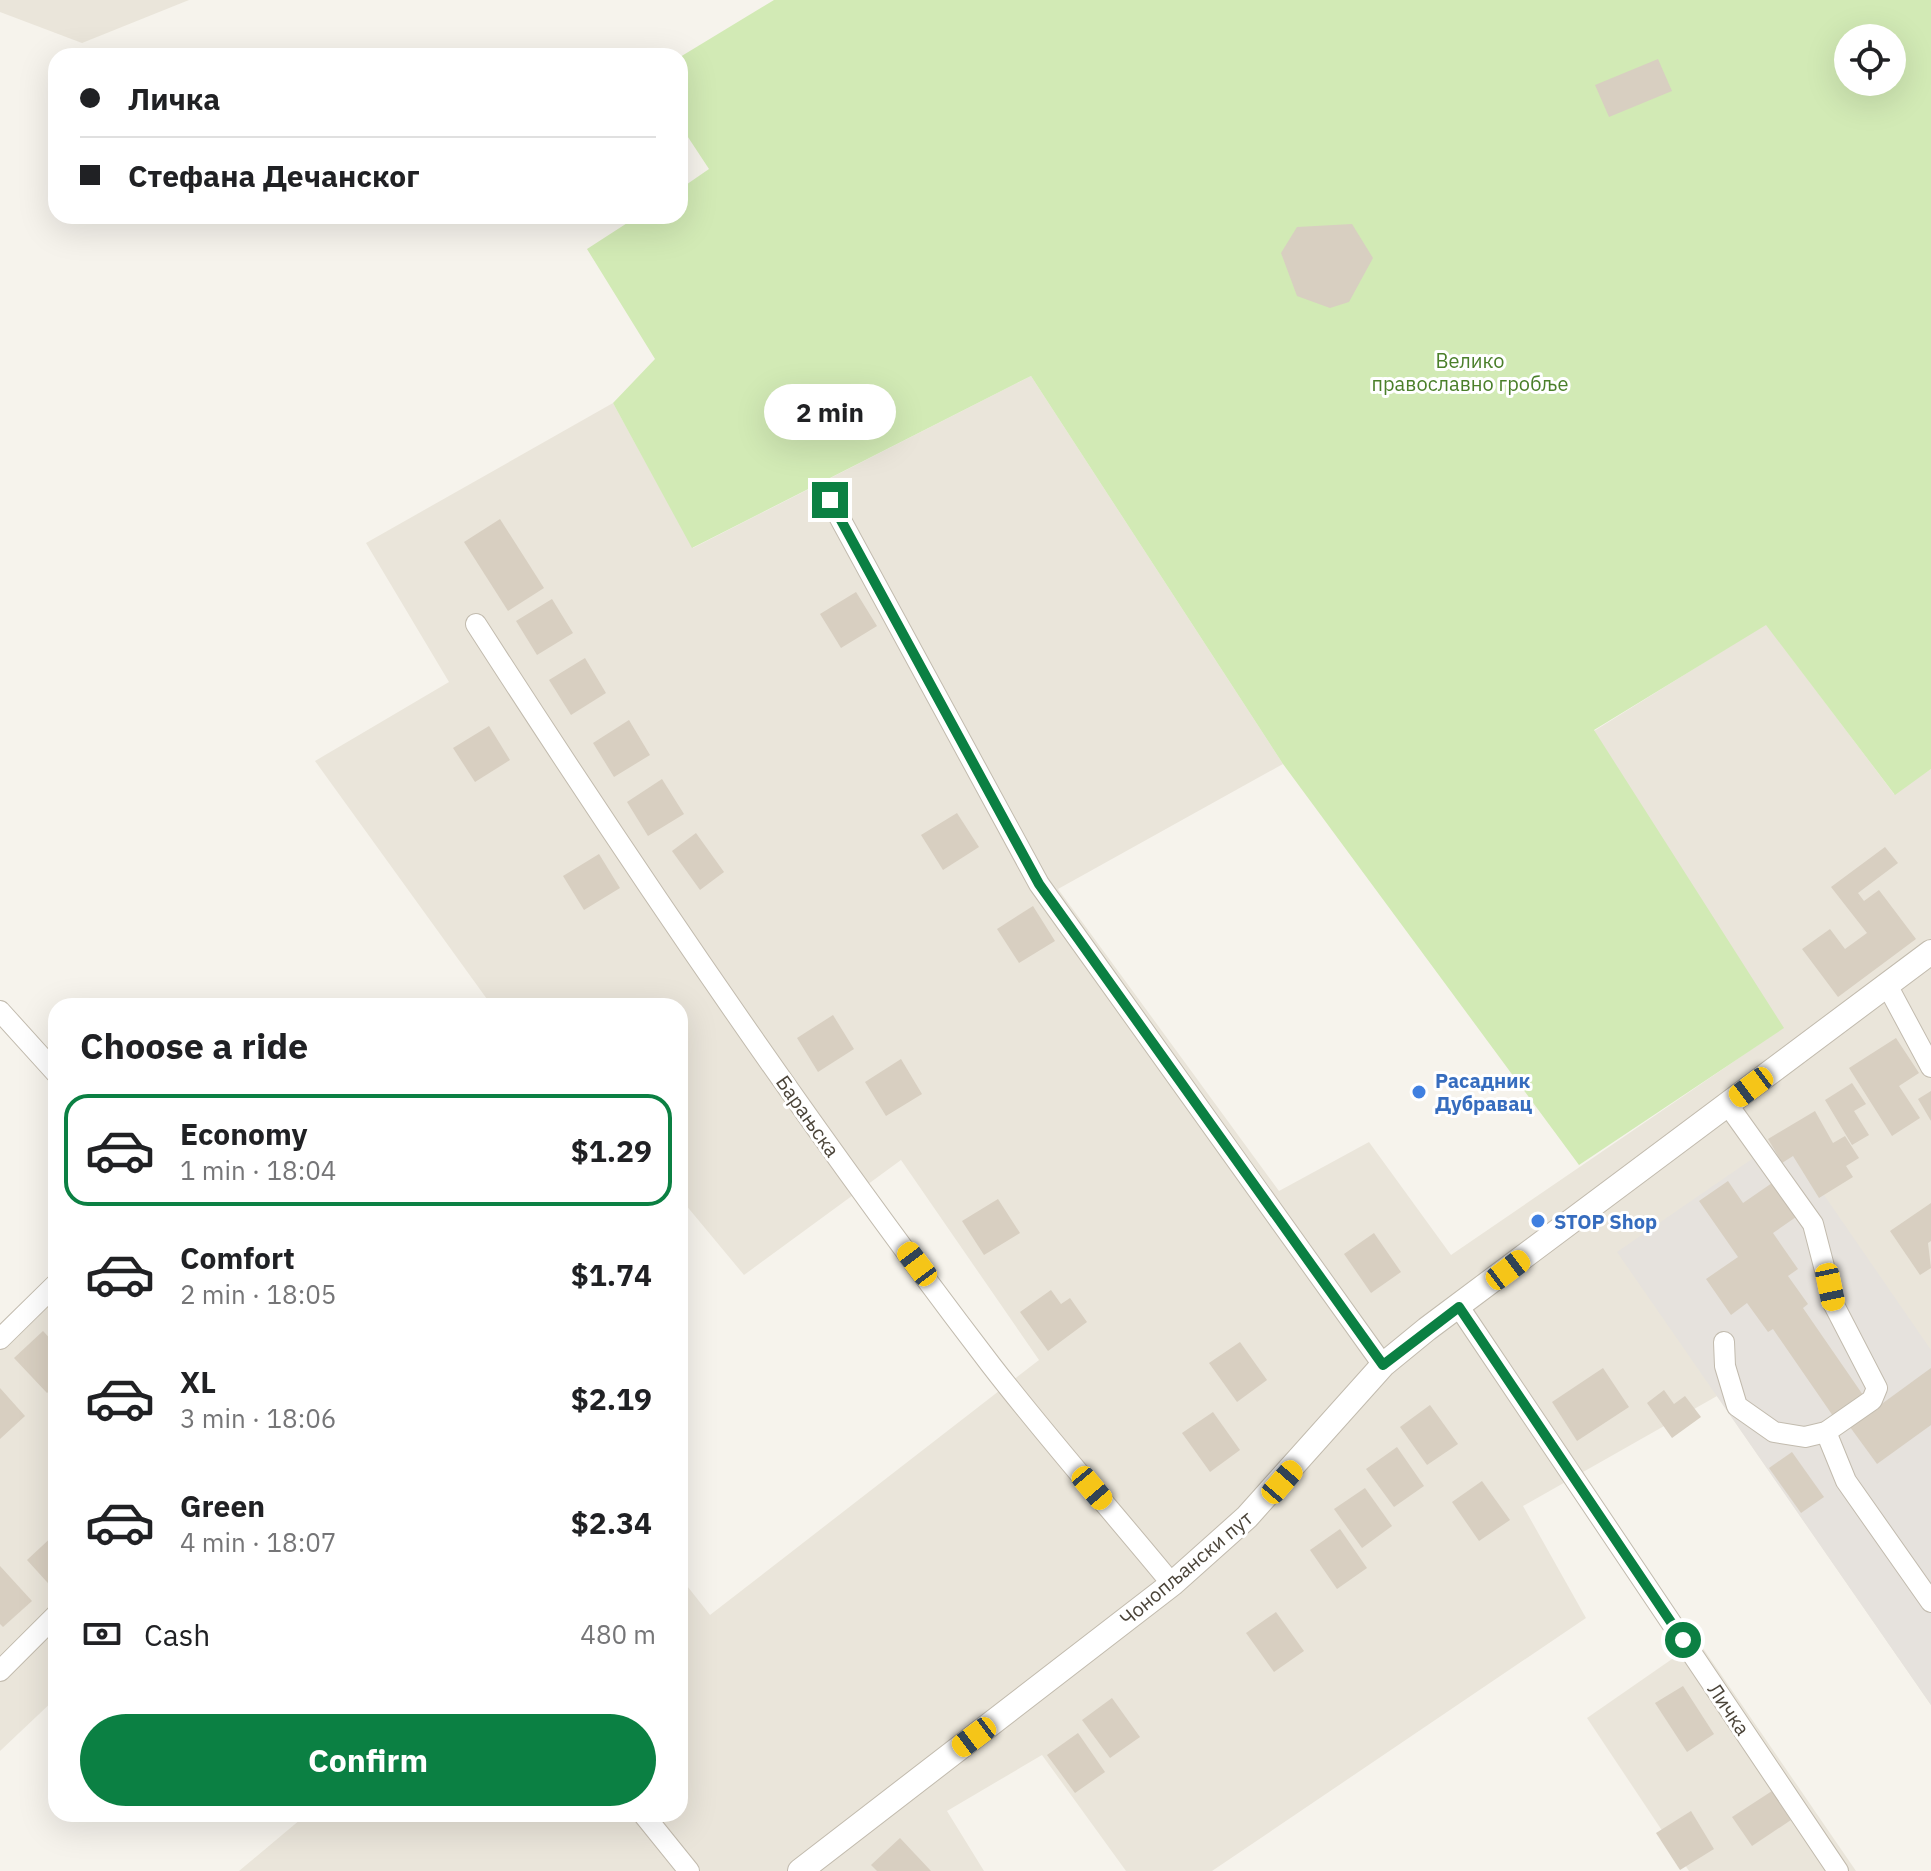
<!DOCTYPE html>
<html lang="en">
<head>
<meta charset="utf-8">
<style>
  body { margin:0; font-family:"IBM Plex Sans",sans-serif; background:#f6f6f6; color:#202124; height:100vh; display:flex; flex-direction:column; font-size:30px; white-space:nowrap }
  * { box-sizing:border-box; margin:0 }
  p { font-size:26px; color:#757577 }
  .icon { flex:none; width:44px; height:44px; fill:none; stroke:currentColor; stroke-width:2; stroke-linecap:round; stroke-linejoin:round }
  .map { position:relative; flex:1; overflow:hidden }
  .sheet { position:absolute; left:48px; top:998px; width:640px; height:824px; display:flex; flex-direction:column; background:#fff; border-radius:24px; box-shadow:0 8px 32px #0002 }
  .sheet>* { flex:none }
  .guide { position:absolute; left:48px; top:48px; width:640px; height:176px; border-radius:24px; box-shadow:0 8px 32px #0002; display:grid; align-content:center; height:176px; padding:0 32px; background:#fff }
  .buttons { position:absolute; left:1834px; top:24px; display:grid; gap:16px }
  .buttons a { display:grid; place-items:center; width:72px; height:72px; border-radius:50%; background:#fff; box-shadow:0 8px 32px #0002; font-size:40px }
  .end { position:absolute; width:36px; height:36px; margin:-18px; border:10px solid #0b8043; background:#fff; box-shadow:0 0 0 4px #fff }
  .from { border-radius:50% }
  .bubble { position:absolute; height:56px; border-radius:28px; background:#fff; box-shadow:0 8px 32px #0002; font-size:26px; font-weight:700; line-height:56px; text-align:center }
  .car { position:absolute; width:24px; height:48px; margin:-24px -12px; border-radius:10px; box-shadow:0 0 6px 2px #0007; background:linear-gradient(#f5c518 24%,#345 0 40%,#f5c518 0 76%,#345 0 86%,#f5c518 0) }
  .guide b { display:flex; align-items:center; gap:28px; height:76px; font-size:30px }
  .guide b+b { border-top:2px solid #e0e0e0 }
  .guide i { width:20px; height:20px; background:#202124 }
  ul { padding:0; list-style:none }
  li { display:flex; align-items:center; gap:24px; height:112px; margin:0 16px 12px; padding:0 16px; border:4px solid transparent; border-radius:24px }
  li div { flex:1 }
  li b { display:block; font-size:30px }
  li em { font-style:normal; font-weight:700 }
  li.on { border-color:#0b8043 }
  li>.icon { width:72px; height:72px; stroke-width:1.5 }
  h2 { padding:0 32px; font-size:36px; line-height:96px }
  .pay { display:flex; align-items:center; gap:20px; height:88px; padding:0 32px; font-size:30px }
  .pay p { margin-inline-start:auto }
  .button { display:flex; gap:16px; margin-top:auto; padding:16px 32px }
  .button a { flex:1; height:92px; border-radius:48px; background:#0b8043; color:#fff; font-size:32px; font-weight:700; line-height:92px; text-align:center }
  .map>svg:first-child { display:block }
  .residential { fill:#eae5da }
  .industrial { fill:#e6e2dd }
  .green { fill:#d2eab5; fill-rule:evenodd }
  .building { fill:#d8cfc1 }
  .lines { fill:none; stroke-linecap:round; stroke-linejoin:round }
  .minor-casing { stroke:#c2bbae; stroke-width:22 }
  .tertiary-casing { stroke:#c2bbae; stroke-width:26 }
  .minor { stroke:#fff; stroke-width:20 }
  .tertiary { stroke:#fff; stroke-width:24 }
  .route { stroke:#0b8043; stroke-width:10 }
  .shop-dot { fill:#3f7fe0; stroke:#fff; stroke-width:3 }
  .labels { text-anchor:middle; dominant-baseline:central; stroke-width:6; stroke-linejoin:round; paint-order:stroke }
  .park-label { font-size:20px; fill:#4a7f2a; stroke:#fff }
  .shop-label { font-size:20px; font-weight:bold; fill:#366cbe; stroke:#fff; text-anchor:start }
  .street-label { font-size:20px; fill:#4b4439; stroke:#fff }
</style>
</head>
<body>
<div class="map">
<svg width="1931" height="1871" viewBox="0 0 1931 1871">
  <rect width="100%" height="100%" fill="#f6f3ec"/>
  <g class="residential">
    <path d="M0,0H189L82,43L0,12Z"/>
    <path d="M1031,376L1283,764L1058,889L1279,1191L1369,1142L1451,1255L1783,1028L1594,731L1766,624L1894,794L1931,769V1705L1717,1396L1523,1506L1586,1618L1212,1871H1126L1042,1755L947,1811L984,1871H239L307,1814H680V1577L710,1615L1039,1360L901,1160L744,1275L680,1198V1006H492L315,761L449,682L366,543L613,403L693,548Z"/>
    <path d="M56,1282V1698L0,1751V1336Z"/>
    <path d="M1698,1641L1856,1871H1689L1587,1718Z"/>
  </g>
  <path class="industrial" d="M1784,1137L1931,1350V1705L1617,1252Z"/>
  <path class="green" d="M774,0H1931V769L1895,795L1766,625L1594,730L1784,1028L1579,1165L1283,764L1031,376L692,548L613,403L655,359L587,249L638,216H680V189L709,169L680,125V57ZM1848,38H1892V82H1848Z"/>
  <g class="building">
    <path d="M1658,59L1672,91L1609,117L1595,85Z"/>
    <path d="M1352,224L1373,258L1349,302L1330,308L1297,296L1281,253L1297,227Z"/>
    <path d="M500,519L544,588L508,611L464,542Z"/>
    <path d="M856,592L877,626L841,648L820,614Z"/>
    <path d="M552,599L573,633L537,655L516,621Z"/>
    <path d="M585,658L606,693L571,715L549,680Z"/>
    <path d="M629,720L650,755L614,777L593,743Z"/>
    <path d="M489,726L510,760L475,782L453,748Z"/>
    <path d="M662,779L684,814L648,836L627,802Z"/>
    <path d="M957,813L979,847L943,870L921,835Z"/>
    <path d="M696,833L724,872L700,890L672,851Z"/>
    <path d="M1885,847L1898,863L1858,893L1864,901L1879,890L1916,939L1838,997L1802,949L1830,929L1845,949L1867,933L1831,887Z"/>
    <path d="M599,854L620,888L584,910L563,876Z"/>
    <path d="M1033,906L1055,941L1019,963L997,929Z"/>
    <path d="M833,1015L854,1049L818,1072L797,1038Z"/>
    <path d="M1896,1038L1919,1073L1899,1086L1920,1118L1892,1136L1849,1068Z"/>
    <path d="M901,1059L922,1094L886,1116L865,1082Z"/>
    <path d="M1852,1083L1866,1104L1854,1111L1869,1135L1852,1145L1825,1100Z"/>
    <path d="M1931,1091V1121L1918,1099Z"/>
    <path d="M1815,1111L1833,1143L1845,1136L1859,1158L1846,1166L1853,1177L1819,1198L1793,1156L1782,1163L1768,1139Z"/>
    <path d="M1728,1181L1743,1203L1772,1183L1796,1217L1773,1233L1798,1269L1788,1276L1808,1304L1803,1308L1863,1395L1833,1416L1773,1329L1768,1332L1747,1303L1731,1315L1706,1279L1738,1257L1699,1201Z"/>
    <path d="M998,1199L1020,1233L984,1255L962,1221Z"/>
    <path d="M1931,1203V1241L1928,1243L1931,1268L1920,1275L1890,1231Z"/>
    <path d="M1374,1233L1401,1272L1371,1293L1344,1254Z"/>
    <path d="M1051,1290L1061,1304L1070,1298L1087,1322L1048,1351L1020,1312Z"/>
    <path d="M43,1331L56,1345V1385L47,1393L14,1358Z"/>
    <path d="M1240,1342L1267,1380L1237,1402L1209,1363Z"/>
    <path d="M1603,1368L1629,1407L1577,1441L1552,1402Z"/>
    <path d="M1931,1368V1425L1877,1464L1850,1427Z"/>
    <path d="M0,1388L25,1416L0,1439Z"/>
    <path d="M1664,1390L1674,1404L1685,1396L1701,1417L1672,1438L1647,1403Z"/>
    <path d="M1430,1405L1458,1444L1427,1465L1400,1427Z"/>
    <path d="M1213,1412L1240,1450L1210,1472L1182,1433Z"/>
    <path d="M1397,1447L1424,1486L1394,1507L1366,1469Z"/>
    <path d="M1792,1452L1824,1497L1801,1513L1769,1468Z"/>
    <path d="M1482,1481L1510,1520L1479,1541L1452,1502Z"/>
    <path d="M1365,1488L1392,1526L1362,1548L1334,1509Z"/>
    <path d="M1340,1529L1367,1568L1337,1589L1310,1550Z"/>
    <path d="M56,1533V1592L27,1560Z"/>
    <path d="M0,1566L32,1601L3,1627L0,1624Z"/>
    <path d="M1276,1612L1304,1651L1274,1672L1246,1633Z"/>
    <path d="M1683,1686L1714,1734L1687,1752L1655,1703Z"/>
    <path d="M1112,1698L1140,1737L1110,1758L1082,1720Z"/>
    <path d="M1078,1733L1105,1772L1075,1793L1047,1755Z"/>
    <path d="M1772,1791L1791,1820L1752,1846L1732,1817Z"/>
    <path d="M1691,1811L1714,1849L1680,1870L1656,1833Z"/>
    <path d="M900,1838L931,1871H877L871,1865Z"/>
  </g>
  <g class="lines">
    <g class="minor-casing">
      <g id="minor">
        <path d="M830,500L1039,884L1383,1365"/>
        <path d="M476,624C639,877 808,1126 991,1365C1049,1440 1112,1511 1172,1584"/>
        <path d="M1887,985L1931,1067"/>
        <path d="M0,1011L56,1073"/>
        <path d="M1459,1307L1838,1871"/>
        <path d="M0,1339L56,1284"/>
        <path d="M1724,1342L1725,1366L1737,1406L1774,1432L1805,1437L1826,1432L1872,1400L1877,1388L1834,1305L1813,1224L1728,1105"/>
        <path d="M1826,1432L1846,1481L1931,1602"/>
        <path d="M0,1671L56,1615"/>
        <path d="M643,1814L689,1871"/>
      </g>
    </g>
    <g class="tertiary-casing">
      <path id="tertiary" d="M800,1871L1172,1584L1247,1517L1383,1365L1427,1329L1931,952"/>
    </g>
    <use href="#minor" class="minor"/>
    <use href="#tertiary" class="tertiary"/>
  </g>
  <g class="lines">
    <path class="route" d="M830,500L1039,884L1383,1365L1459,1307L1683,1640"/>
  </g>
  <g class="shop-dot">
    <circle cx="1419" cy="1092" r="8"/>
    <circle cx="1538" cy="1221" r="8"/>
  </g>
  <g class="labels">
    <g class="park-label">
      <text x="1470" y="360">Велико<tspan x="1470" dy="23">православно гробље</tspan></text>
    </g>
    <g class="shop-label">
      <text x="1435" y="1080">Расадник<tspan x="1435" dy="23">Дубравац</tspan></text>
      <text x="1554" y="1221">STOP Shop</text>
    </g>
    <g class="street-label">
      <text transform="translate(808 1116) rotate(55)">Барањска</text>
      <text transform="translate(1186 1568) rotate(-40)">Чонопљански пут</text>
      <text transform="translate(1729 1709) rotate(56)">Личка</text>
    </g>
  </g>
</svg>
<div class="buttons">
<a><svg class="icon" aria-label="locate" viewBox="0 0 24 24"><circle cx="12" cy="12" r="6"/><path d="M12 2v4M12 18v4M2 12h4M18 12h4"/></svg></a>
</div>
<i class="end from" style="left:1683px;top:1640px"></i>
<i class="end" style="left:830px;top:500px"></i>
<div class="bubble" style="left:764px;top:384px;width:132px">2 min</div>
<i class="car" style="left:1751px;top:1087px;rotate:233deg"></i>
<i class="car" style="left:917px;top:1264px;rotate:323deg"></i>
<i class="car" style="left:1508px;top:1270px;rotate:53deg"></i>
<i class="car" style="left:1830px;top:1287px;rotate:168deg"></i>
<i class="car" style="left:1282px;top:1482px;rotate:41deg"></i>
<i class="car" style="left:1092px;top:1488px;rotate:140deg"></i>
<i class="car" style="left:974px;top:1737px;rotate:233deg"></i>
<div class="guide">
<b><i class="from"></i>Личка</b>
<b><i></i>Стефана Дечанског</b>
</div>
<section class="sheet">
<h2>Choose a ride</h2>
<ul>
<li class="on"><svg class="icon" aria-label="car" viewBox="0 0 24 24"><path d="M5 17H2v-5l4-1 3-4h7l3 4 3 1v5h-3M9 17h6M6 11h13"/><circle cx="7" cy="17" r="2"/><circle cx="17" cy="17" r="2"/></svg><div><b>Economy</b><p>1 min · 18:04</p></div><em>$1.29</em></li>
<li><svg class="icon" aria-label="car" viewBox="0 0 24 24"><path d="M5 17H2v-5l4-1 3-4h7l3 4 3 1v5h-3M9 17h6M6 11h13"/><circle cx="7" cy="17" r="2"/><circle cx="17" cy="17" r="2"/></svg><div><b>Comfort</b><p>2 min · 18:05</p></div><em>$1.74</em></li>
<li><svg class="icon" aria-label="car" viewBox="0 0 24 24"><path d="M5 17H2v-5l4-1 3-4h7l3 4 3 1v5h-3M9 17h6M6 11h13"/><circle cx="7" cy="17" r="2"/><circle cx="17" cy="17" r="2"/></svg><div><b>XL</b><p>3 min · 18:06</p></div><em>$2.19</em></li>
<li><svg class="icon" aria-label="car" viewBox="0 0 24 24"><path d="M5 17H2v-5l4-1 3-4h7l3 4 3 1v5h-3M9 17h6M6 11h13"/><circle cx="7" cy="17" r="2"/><circle cx="17" cy="17" r="2"/></svg><div><b>Green</b><p>4 min · 18:07</p></div><em>$2.34</em></li>
</ul>
<div class="pay"><svg class="icon" aria-label="cash" viewBox="0 0 24 24"><path d="M3 7h18v10H3z"/><circle cx="12" cy="12" r="2"/></svg>Cash<p>480 m</p></div>
<div class="button"><a>Confirm</a></div>
</section>
</div>
</body>
</html>
